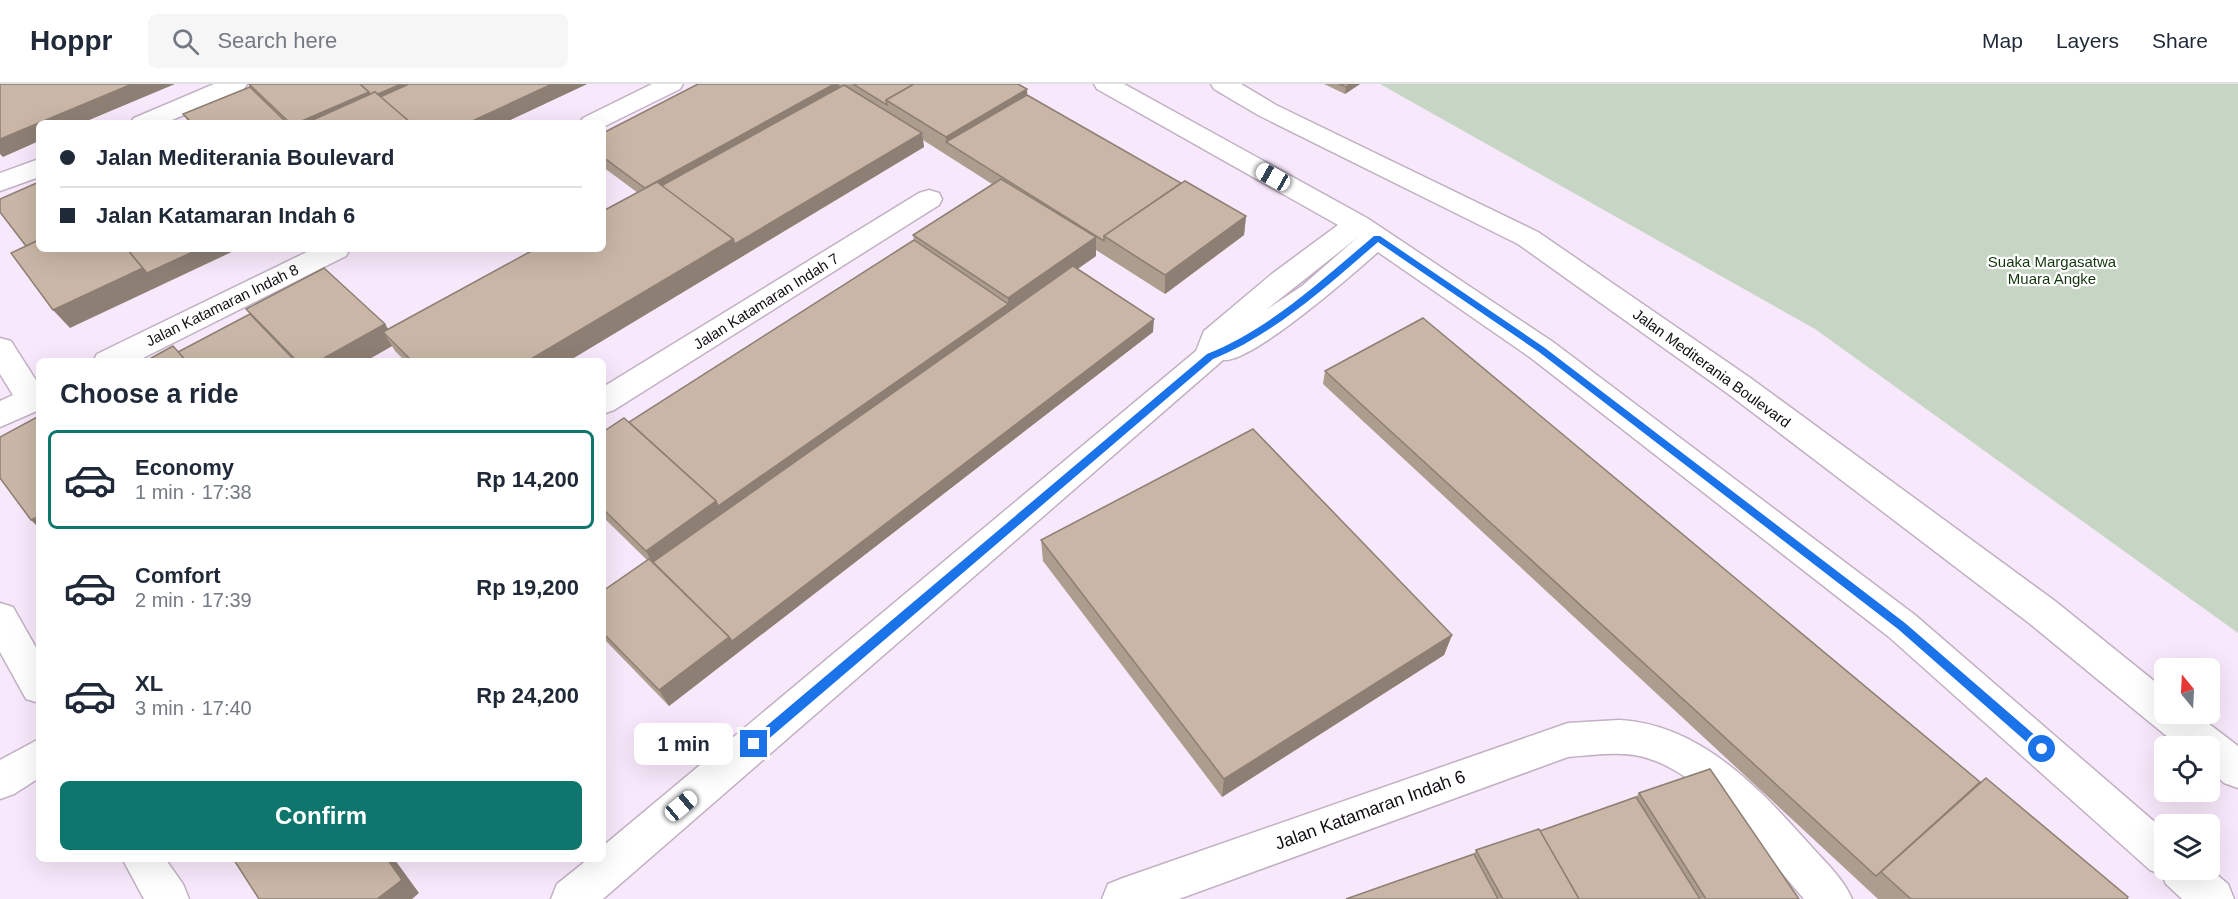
<!DOCTYPE html>
<html lang="en">
<head>
<meta charset="utf-8">
<style>
  body { margin:0; font-family:Helvetica,sans-serif; background:#f6f6f7; color:#1f2937; height:100vh; display:flex; flex-direction:column; font-size:22px; white-space:nowrap }
  * { box-sizing:border-box; margin:0 }
  p { font-size:20px; color:#747a83 }
  .icon { flex:none; width:33px; height:33px; fill:none; stroke:currentColor; stroke-width:2; stroke-linecap:round; stroke-linejoin:round }
  .map { position:relative; flex:1; overflow:hidden }
  .side { position:absolute; left:36px; top:274px; width:570px; height:504px; display:flex; flex-direction:column; background:#fff; border-radius:9px; box-shadow:0 6px 24px #0002 }
  .side>* { flex:none }
  .banner { position:absolute; left:36px; top:36px; width:570px; height:132px; border-radius:9px; box-shadow:0 6px 24px #0002; display:grid; align-content:center; height:132px; padding:0 24px; background:#fff }
  .needle { width:39px; rotate:342deg }
  .tools { position:absolute; left:2154px; top:574px; display:grid; gap:12px }
  .tools a { display:grid; place-items:center; width:66px; height:66px; border-radius:9px; background:#fff; box-shadow:0 6px 24px #0002; font-size:30px }
  .end { position:absolute; width:27px; height:27px; margin:-14px; border:8px solid #1a73e8; background:#fff; box-shadow:0 0 0 3px #fff }
  .from { border-radius:50% }
  .bubble { position:absolute; height:42px; border-radius:9px; background:#fff; box-shadow:0 6px 24px #0002; font-size:20px; font-weight:600; line-height:42px; text-align:center }
  .car { position:absolute; width:18px; height:36px; margin:-18px -9px; border-radius:8px; box-shadow:0 0 4px 2px #0007; background:linear-gradient(#fff 24%,#345 0 40%,#fff 0 76%,#345 0 86%,#fff 0) }
  .banner b { display:flex; align-items:center; gap:21px; height:57px; font-size:22px }
  .banner b+b { border-top:2px solid #e0e1e3 }
  .banner i { width:15px; height:15px; background:#1f2937 }
  ul { padding:0; list-style:none }
  li { display:flex; align-items:center; gap:18px; height:99px; margin:0 12px 9px; padding:0 12px; border:3px solid transparent; border-radius:9px }
  li div { flex:1 }
  li b { display:block; font-size:22px }
  li em { font-style:normal; font-weight:600 }
  li.selected { border-color:#0f766e }
  li>.icon { width:54px; height:54px; stroke-width:1.5 }
  h2 { padding:0 24px; font-size:27px; line-height:72px }
  .action { display:flex; gap:12px; margin-top:auto; padding:12px 24px }
  .action a { flex:1; height:69px; border-radius:9px; background:#0f766e; color:#fff; font-size:24px; font-weight:600; line-height:69px; text-align:center }
  header { display:flex; align-items:center; gap:36px; box-sizing:border-box; height:84px; padding:0 30px; background:#fff; border-bottom:2px solid #e0e1e3 }
  header strong { font-size:28px }
  nav { display:flex; gap:33px; margin-inline-start:auto; font-size:21px }
  .search { width:420px; height:54px; background:#f6f6f7; display:flex; align-items:center; gap:15px; box-sizing:border-box; padding:0 21px; border-radius:9px; color:#747a83; font-size:22px }
  .map>svg:first-child { display:block }
  .green { fill:#c7d6c4 }
  .lines { fill:none; stroke-linecap:round; stroke-linejoin:round }
  .minor-casing { stroke:#c1b1c3; stroke-width:3 }
  .minor { fill:#fff; fill-rule:evenodd }
  .wall { fill:#ad9d8f }
  .shaded-wall { fill:#8d7f74 }
  .building { fill:#c9b6a6; stroke:#8d7f74; stroke-width:1.5 }
  .route { fill:#1a73e8 }
  .labels { text-anchor:middle; dominant-baseline:central; stroke-width:4.5; stroke-linejoin:round; paint-order:stroke }
  .park-label { font-size:15px; fill:#13360e; stroke:#fff }
  .street-label { font-size:15px; fill:#110c12; stroke:#fff }
  .near-street-label { font-size:18px; fill:#110c12; stroke:#fff }
</style>
</head>
<body>
<header>
<strong>Hoppr</strong>
<div class="search"><svg class="icon" aria-label="search" viewBox="0 0 24 24"><circle cx="10" cy="10" r="6"/><path d="M15 15l6 6"/></svg>Search here</div>
<nav><a>Map</a><a>Layers</a><a>Share</a></nav>
</header>
<div class="map">
<svg width="2238" height="815" viewBox="0 0 2238 815">
  <rect width="100%" height="100%" fill="#f8e8fb"/>
  <path class="green" d="M1380,0H2238V549L1815,245Z"/>
  <g class="lines">
    <g class="minor-casing">
      <g id="minor">
        <path d="M214,0H247L244,5L165,39H130L134,34Z"/>
        <path d="M652,0H683L680,5L603,43V39H579L583,34Z"/>
        <path d="M1094,0H1124L1367,134L1553,258L1915,531L2164,746V786L2210,785L2228,800L2234,815H2182L2166,800L2162,791L2150,786L1889,553L1531,274L1378,168C1353,190 1252,279 1223,276L603,815H551L557,800L587,776H603V762L1196,267L1204,247L1273,189L1338,141L1097,5ZM1358,153L1302,202L1266,226Z"/>
        <path d="M1211,0H1241L1276,21L1538,148L1749,293L2055,517L2164,605V630H2196L2238,662V704L2224,699L2210,686V663H2180L2029,539L1727,309L1518,160L1258,31L1214,5Z"/>
        <path d="M39,75V93L0,107V89Z"/>
        <path d="M929,106L939,109L942,115L939,121L614,326L603,330V303L919,109Z"/>
        <path d="M313,165H350L346,172L135,278H93L97,270Z"/>
        <path d="M0,254L11,257L39,301V326L0,343V317L13,311L0,290Z"/>
        <path d="M0,519L13,523L39,569V619L26,615L0,568Z"/>
        <path d="M1619,636C1700,640 1759,704 1810,761C1825,778 1843,794 1852,815H1804C1765,770 1707,693 1650,675C1624,666 1594,671 1568,673L1179,815H1102L1108,800L1123,794L1568,639Z"/>
        <path d="M39,655V694L14,710L0,715V676Z"/>
        <path d="M123,776H166L183,800L189,815H144Z"/>
      </g>
    </g>
    <use href="#minor" class="minor"/>
  </g>
  <g class="wall">
    <path d="M248,0L408,1L587,0L504,39H189L183,30L250,3Z"/>
    <path d="M698,0H1018L1027,11L1181,99L1246,132L1244,151L1165,210L1096,166V172L1077,185L1153,248L669,622L603,554V507L647,476L603,433V348L629,338L914,156L913,151L992,100L923,56L924,63L567,278H406L395,267L392,262L364,278H144L178,268L250,230L246,225L388,245L638,109L603,83V49Z"/>
    <path d="M1324,0H1360L1345,10Z"/>
    <path d="M1325,287L1980,698L2127,815H1878L1323,300Z"/>
    <path d="M1041,456L1452,551L1444,571L1222,713L1043,477Z"/>
    <path d="M1639,709L1799,815H1346L1474,770L1476,766L1540,747L1636,713Z"/>
  </g>
  <g class="shaded-wall">
    <path d="M132,0H175L82,39H39V57L3,73L0,70V55Z"/>
    <path d="M401,0H408L414,11L352,39H297L369,8Z"/>
    <path d="M552,0H587L504,39H468Z"/>
    <path d="M834,0H839L841,11L666,109L645,104Z"/>
    <path d="M1351,0H1360L1345,10L1346,3Z"/>
    <path d="M1027,5L1028,24L946,58V53Z"/>
    <path d="M922,49L924,63L567,278H526L733,155Z"/>
    <path d="M1246,132L1244,151L1165,210V191Z"/>
    <path d="M1096,153V172L655,484L646,467L716,417L1008,220V214Z"/>
    <path d="M127,165H238L70,244L53,226Z"/>
    <path d="M1154,235L1153,248L669,622L659,606Z"/>
    <path d="M385,240L397,259L383,248L392,262L364,278H317Z"/>
    <path d="M39,432V444L31,436Z"/>
    <path d="M1452,551L1444,571L1222,713L1224,695Z"/>
    <path d="M388,776H395L419,809L412,815H377Z"/>
  </g>
  <g class="building">
    <path d="M0,0H132L0,55Z"/>
    <path d="M249,0H360L369,8L297,39H290Z"/>
    <path d="M360,0H401L378,10L375,8L370,11L369,8Z"/>
    <path d="M409,0H552L468,39H411L380,13Z"/>
    <path d="M698,0H834L645,104L603,73V49Z"/>
    <path d="M853,0H914L886,16L887,21Z"/>
    <path d="M914,0H1018L1027,5L946,53L886,16Z"/>
    <path d="M1339,0H1351L1346,3Z"/>
    <path d="M844,1L922,49L735,160L733,155L661,102Z"/>
    <path d="M250,3L287,39H192L183,30Z"/>
    <path d="M375,8L411,39H306Z"/>
    <path d="M1027,11L1181,99L1104,152V157L946,58Z"/>
    <path d="M1001,95L1096,153L1008,214L913,151Z"/>
    <path d="M1185,97L1246,132L1165,191L1104,152Z"/>
    <path d="M39,98V156L26,162L0,128V115Z"/>
    <path d="M657,98L733,155L526,278H413L383,248L535,165H603V127Z"/>
    <path d="M39,156V165H127L143,184L53,226L11,169Z"/>
    <path d="M914,156L1008,220L718,422L716,417L629,338Z"/>
    <path d="M127,165H199L147,189Z"/>
    <path d="M1073,182L1154,235L732,557L729,553L653,478Z"/>
    <path d="M324,184L385,240L317,278H298L246,225Z"/>
    <path d="M250,230L296,278H187L178,268Z"/>
    <path d="M1423,234L1980,698L1876,792L1325,287Z"/>
    <path d="M173,262L187,278H144Z"/>
    <path d="M39,332V432L31,436L0,394V353Z"/>
    <path d="M624,334L716,417L646,467L603,425V348Z"/>
    <path d="M1253,345L1452,551L1224,695L1041,456Z"/>
    <path d="M649,475L729,553L659,606L603,549V507Z"/>
    <path d="M1710,685L1799,815H1706L1639,709Z"/>
    <path d="M1986,694L2128,813L2127,815H1911L1881,788Z"/>
    <path d="M1636,713L1700,815H1579L1540,747Z"/>
    <path d="M1539,745L1579,815H1503L1476,766Z"/>
    <path d="M1474,770L1498,815H1346Z"/>
    <path d="M234,776H388L402,796L377,815H259Z"/>
  </g>
  <path class="route" d="M1374,152H1380L1545,264L1905,539L2046,661V668H2038L1898,545L1539,268L1378,158C1328,201 1275,250 1213,275L758,664H750V656L1207,270C1270,245 1323,195 1374,152Z"/>
  <g class="labels">
    <g class="park-label">
      <text x="2052" y="177">Suaka Margasatwa<tspan x="2052" dy="17">Muara Angke</tspan></text>
    </g>
    <g class="street-label">
      <text transform="translate(766 217) rotate(-32)">Jalan Katamaran Indah 7</text>
      <text transform="translate(222 221) rotate(-26)">Jalan Katamaran Indah 8</text>
      <text transform="translate(1712 284) rotate(36)">Jalan Mediterania Boulevard</text>
    </g>
    <g class="near-street-label">
      <text transform="translate(1370 726) rotate(-20)">Jalan Katamaran Indah 6</text>
    </g>
  </g>
</svg>
<div class="tools">
<a><svg class="needle" viewBox="-14 -14 28 28"><path d="M0-13l5 13h-10z" fill="#e53935"/><path d="M0 13l5-13h-10z" fill="#747a83"/></svg></a>
<a><svg class="icon" aria-label="locate" viewBox="0 0 24 24"><circle cx="12" cy="12" r="6"/><path d="M12 2v4M12 18v4M2 12h4M18 12h4"/></svg></a>
<a><svg class="icon" aria-label="layers" viewBox="0 0 24 24"><path d="M12 4l9 5-9 5-9-5zM3 14l9 5 9-5"/></svg></a>
</div>
<i class="end from" style="left:2042px;top:665px"></i>
<i class="end" style="left:754px;top:660px"></i>
<div class="bubble" style="left:634px;top:639px;width:99px">1 min</div>
<i class="car" style="left:1273px;top:93px;rotate:299deg"></i>
<i class="car" style="left:681px;top:722px;rotate:50deg"></i>
<div class="banner">
<b><i class="from"></i>Jalan Mediterania Boulevard</b>
<b><i></i>Jalan Katamaran Indah 6</b>
</div>
<section class="side">
<h2>Choose a ride</h2>
<ul>
<li class="selected"><svg class="icon" aria-label="car" viewBox="0 0 24 24"><path d="M5 17H2v-5l4-1 3-4h7l3 4 3 1v5h-3M9 17h6M6 11h13"/><circle cx="7" cy="17" r="2"/><circle cx="17" cy="17" r="2"/></svg><div><b>Economy</b><p>1 min · 17:38</p></div><em>Rp 14,200</em></li>
<li><svg class="icon" aria-label="car" viewBox="0 0 24 24"><path d="M5 17H2v-5l4-1 3-4h7l3 4 3 1v5h-3M9 17h6M6 11h13"/><circle cx="7" cy="17" r="2"/><circle cx="17" cy="17" r="2"/></svg><div><b>Comfort</b><p>2 min · 17:39</p></div><em>Rp 19,200</em></li>
<li><svg class="icon" aria-label="car" viewBox="0 0 24 24"><path d="M5 17H2v-5l4-1 3-4h7l3 4 3 1v5h-3M9 17h6M6 11h13"/><circle cx="7" cy="17" r="2"/><circle cx="17" cy="17" r="2"/></svg><div><b>XL</b><p>3 min · 17:40</p></div><em>Rp 24,200</em></li>
</ul>
<div class="action"><a>Confirm</a></div>
</section>
</div>
</body>
</html>
